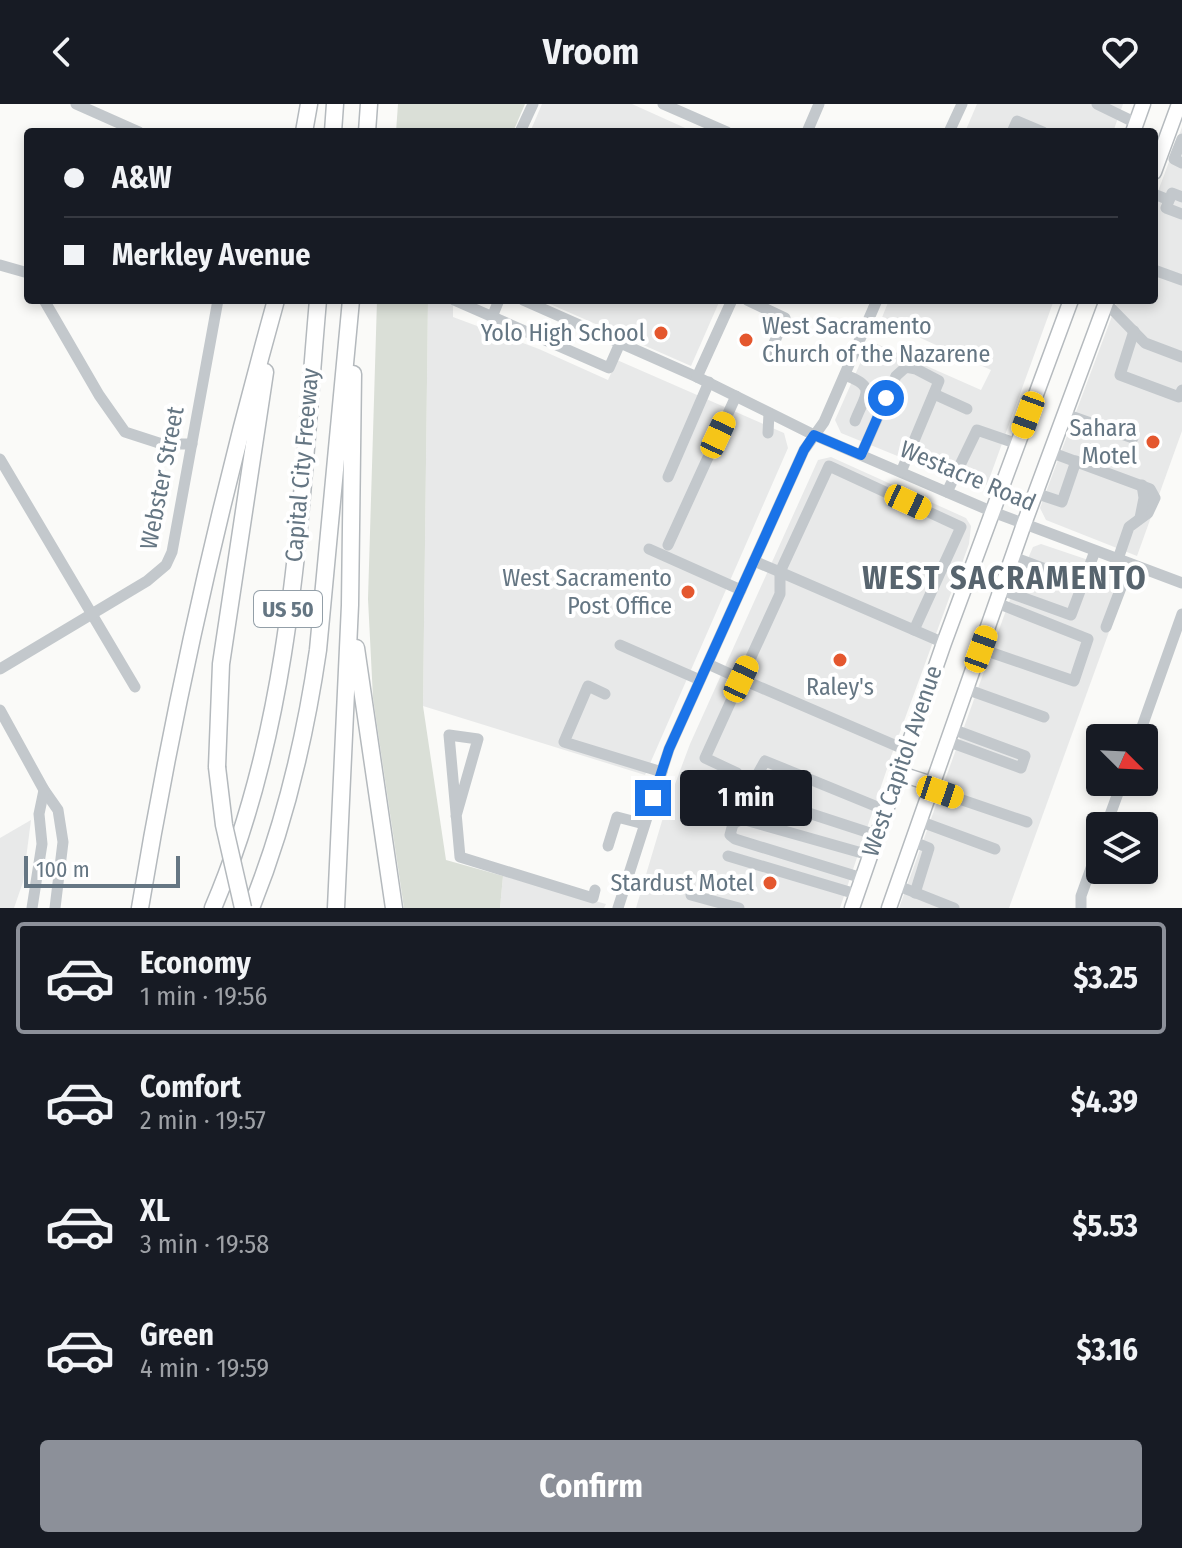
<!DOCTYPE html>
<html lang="en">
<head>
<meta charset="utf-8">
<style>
  body { margin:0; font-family:"Fira Sans Condensed",sans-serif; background:#242831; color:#f1f3f6; height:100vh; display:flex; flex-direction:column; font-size:30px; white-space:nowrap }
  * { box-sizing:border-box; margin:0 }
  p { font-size:26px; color:#9ea1a6 }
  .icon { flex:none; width:44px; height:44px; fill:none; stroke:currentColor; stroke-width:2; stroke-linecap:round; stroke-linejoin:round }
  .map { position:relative; height:804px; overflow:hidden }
  .drawer { display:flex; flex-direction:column; background:#171b24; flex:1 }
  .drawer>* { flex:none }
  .banner { position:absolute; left:24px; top:24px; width:1134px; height:176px; border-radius:8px; box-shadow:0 4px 12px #0003; display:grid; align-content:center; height:176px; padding:0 40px; background:#171b24 }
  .needle { width:52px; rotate:114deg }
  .buttons { position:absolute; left:1086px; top:620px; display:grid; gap:16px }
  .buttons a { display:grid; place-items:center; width:72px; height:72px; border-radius:8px; background:#171b24; box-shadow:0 4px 12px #0003; font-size:40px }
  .scale { position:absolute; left:24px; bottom:20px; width:156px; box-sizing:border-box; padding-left:8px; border:4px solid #657683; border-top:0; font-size:22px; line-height:28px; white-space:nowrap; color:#657683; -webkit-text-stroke:6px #fff; paint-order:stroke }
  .end { position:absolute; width:36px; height:36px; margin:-18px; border:10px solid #1a73e8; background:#fff; box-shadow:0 0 0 4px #fff }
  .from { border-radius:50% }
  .bubble { position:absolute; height:56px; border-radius:8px; background:#171b24; box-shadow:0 4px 12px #0003; font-size:26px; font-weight:700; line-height:56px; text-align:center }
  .car { position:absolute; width:24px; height:48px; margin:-24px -12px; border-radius:10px; box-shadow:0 0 6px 2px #0007; background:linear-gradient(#f5c518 24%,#345 0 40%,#f5c518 0 76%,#345 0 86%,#f5c518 0) }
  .banner b { display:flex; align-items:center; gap:28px; height:76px; font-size:30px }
  .banner b+b { border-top:2px solid #363941 }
  .banner i { width:20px; height:20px; background:#f1f3f6 }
  ul { padding:14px 0 0; list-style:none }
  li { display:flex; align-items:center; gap:24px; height:112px; margin:0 16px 12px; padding:0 24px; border:4px solid transparent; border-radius:8px }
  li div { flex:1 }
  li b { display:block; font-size:30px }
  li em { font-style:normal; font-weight:700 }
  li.on { border-color:#8c9099 }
  li>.icon { width:72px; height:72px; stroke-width:1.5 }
  .cta { display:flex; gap:16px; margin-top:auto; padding:16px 40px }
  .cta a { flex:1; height:92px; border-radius:8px; background:#8c9099; color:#fff; font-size:32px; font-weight:700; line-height:92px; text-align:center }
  header { display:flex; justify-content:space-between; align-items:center; height:104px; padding:0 40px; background:#171b24; font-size:36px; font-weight:700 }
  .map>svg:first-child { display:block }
  .built { fill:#e8e9e9 }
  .green { fill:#dadfd7 }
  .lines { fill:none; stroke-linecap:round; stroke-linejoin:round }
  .major-casing { stroke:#b5babe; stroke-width:17 }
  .highway-casing { stroke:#b4b9bd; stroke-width:19 }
  .minor { stroke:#c3c8cc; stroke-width:11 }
  .major { stroke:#fff; stroke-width:14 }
  .highway { stroke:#fff; stroke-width:16 }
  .highway-bridge-casing { stroke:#b4b9bd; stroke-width:19; stroke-linecap:butt }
  .highway-bridge { stroke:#fff; stroke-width:16 }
  .route { stroke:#1a73e8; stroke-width:10 }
  .poi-dot { fill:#e4572e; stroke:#fff; stroke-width:3 }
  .labels { text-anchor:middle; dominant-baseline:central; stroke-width:8; stroke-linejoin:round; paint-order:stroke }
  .shield { fill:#fff; stroke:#939fa8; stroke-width:2 }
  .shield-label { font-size:22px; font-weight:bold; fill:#657683 }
  .poi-label { font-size:24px; fill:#657683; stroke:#fff; text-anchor:end }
  .street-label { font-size:24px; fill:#657683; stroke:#fff }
  .district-label { font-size:32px; font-weight:bold; letter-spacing:2px; fill:#57646e; stroke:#fff }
</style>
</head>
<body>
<header><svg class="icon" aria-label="back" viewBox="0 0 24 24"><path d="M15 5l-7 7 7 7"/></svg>Vroom<svg class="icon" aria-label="heart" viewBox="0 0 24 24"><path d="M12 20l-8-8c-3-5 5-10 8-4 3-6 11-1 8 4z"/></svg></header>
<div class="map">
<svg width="1182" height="804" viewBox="0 0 1182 804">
  <rect width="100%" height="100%" fill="#fafaf8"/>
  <g class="built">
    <path d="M542,0H632L694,28H530Z"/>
    <path d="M977,0H1123L1113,28H965Z"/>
    <path d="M1182,23V327L1137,452L1046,416L1040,404L1118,196H1154V98Z"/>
    <path d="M428,196H453V213L539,245L608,276L617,256L784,329L788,344L645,671L423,602Z"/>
    <path d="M541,196H720L691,262Z"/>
    <path d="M889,196H1054L987,381L976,384L841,329L835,316L870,237L981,286L991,266L881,216Z"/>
    <path d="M831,353L966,414L971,422L969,440L893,647L840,804H636L665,707L690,640L818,356Z"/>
    <path d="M1041,440L1130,470L1009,804H899L1009,498L1033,443Z"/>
    <path d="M31,716L23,778L14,804H0V734Z"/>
    <path d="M503,772L606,800L604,804H500Z"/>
  </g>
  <g class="green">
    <path d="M398,0H525L513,28H396Z"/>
    <path d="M377,196H428L423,602L446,756L503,772L500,804H404L373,594L368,495Z"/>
  </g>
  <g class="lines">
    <g class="major-casing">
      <g id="major">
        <path d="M1133,28L1143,0"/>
        <path d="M1154,68L1179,0"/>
        <path d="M898,669L932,680"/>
        <path d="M852,804L944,539L1071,196"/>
        <path d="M889,804L1024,420L1107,196"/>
      </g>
    </g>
    <g class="highway-casing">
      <g id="highway">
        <path d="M304,28L309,0"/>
        <path d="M333,28L335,0"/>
        <path d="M367,28L369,0"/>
        <path d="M356,544L394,804"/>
        <path d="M217,663L221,560L265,268"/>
        <path d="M140,804C174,599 220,397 276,196"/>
        <path d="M213,804C295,613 300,400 318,196"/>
        <path d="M251,804C285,720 305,635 318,546L351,196"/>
        <path d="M336,804L350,501L353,270"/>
      </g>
    </g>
    <g class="minor">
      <path d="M76,0L139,28"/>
      <path d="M663,0L727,28"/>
      <path d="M1097,0L1136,19"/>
      <path d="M520,28L533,0"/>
      <path d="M807,28L819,0"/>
      <path d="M949,28L962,0"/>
      <path d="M1012,28L1017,17L1043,28"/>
      <path d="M1182,35L1174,55L1182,59"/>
      <path d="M1154,90L1169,96"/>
      <path d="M1182,93L1172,89L1166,104L1182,110"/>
      <path d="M0,161L28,169"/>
      <path d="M1154,166L1182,176"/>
      <path d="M44,196L99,291L125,328L162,340H192"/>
      <path d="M454,196L609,264L620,239"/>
      <path d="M523,196L697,273L814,331L993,408L1182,479"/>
      <path d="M747,196L785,214L767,255"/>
      <path d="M1106,199L1145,239L1182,253"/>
      <path d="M492,213L499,196"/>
      <path d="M1134,227L1120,271L1179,293L1182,286"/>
      <path d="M845,271C877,283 866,289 855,317"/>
      <path d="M697,273L732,196"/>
      <path d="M934,290L967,305"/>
      <path d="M1065,310L1133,334"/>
      <path d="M768,329L769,309"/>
      <path d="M1050,348L1150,385L1155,394L1148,409L1129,423L1118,455"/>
      <path d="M861,351L896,272L906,263L916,265L939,277L901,368"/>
      <path d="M0,355L135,583"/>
      <path d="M668,373L709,278"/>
      <path d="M947,388L977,326L1018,340"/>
      <path d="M1035,389L1062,398L1076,357"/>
      <path d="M1140,414L1144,394L1142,381"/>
      <path d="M668,441L736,292"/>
      <path d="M649,445L741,486"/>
      <path d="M754,457L780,468L829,362L961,423L914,526L944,539"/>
      <path d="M1083,479L1095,447"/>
      <path d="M1002,486L1071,511L1083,479L1013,453"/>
      <path d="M1106,523L1130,460"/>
      <path d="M620,541L700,576"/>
      <path d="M981,545L1074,577L1088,535L997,499"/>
      <path d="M708,560L741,575L705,654L737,669"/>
      <path d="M0,565L147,477L166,461L172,448L218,196"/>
      <path d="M966,585L1044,613"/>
      <path d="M605,590L588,582L564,638L662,668"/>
      <path d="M0,606L44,686L58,706L63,738L55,804"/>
      <path d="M1138,634L1182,510"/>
      <path d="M947,637L1021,664L1025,652L952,625"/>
      <path d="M906,646L741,575L780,490V468L914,526"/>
      <path d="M930,685L1027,718"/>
      <path d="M456,712L478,635L449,631L460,753L593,794L595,786"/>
      <path d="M919,717L995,745"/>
      <path d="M1106,722L1122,678"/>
      <path d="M876,731L747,689L765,657L885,706"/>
      <path d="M912,737L929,744L915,789"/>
      <path d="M608,742L617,713L644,720"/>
      <path d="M728,752L856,790"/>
      <path d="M862,774L735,735L730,731L733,720L742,715L869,751"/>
      <path d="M896,781L954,804"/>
      <path d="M691,791L739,804"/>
      <path d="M32,804L42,740L39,710L44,686"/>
      <path d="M618,804L669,645L804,346L824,318L877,196"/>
      <path d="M1081,804V792L1100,739"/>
    </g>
    <use href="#major" class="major"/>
    <use href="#highway" class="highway"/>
    <g class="highway-bridge-casing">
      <path id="highway-bridge" d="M217,663L224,721L243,804"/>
    </g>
    <use href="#highway-bridge" class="highway-bridge"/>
  </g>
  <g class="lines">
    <path class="route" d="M653,694L669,645L804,346L814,331L861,351L886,294"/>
  </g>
  <g class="poi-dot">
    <circle cx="661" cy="229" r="8"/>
    <circle cx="746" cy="236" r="8"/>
    <circle cx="1153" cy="338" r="8"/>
    <circle cx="688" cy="488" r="8"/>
    <circle cx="840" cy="556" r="8"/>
    <circle cx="770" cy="779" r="8"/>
  </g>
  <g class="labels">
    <rect class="shield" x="254" y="487" width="68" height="36" rx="6"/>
    <g class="shield-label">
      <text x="288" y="505">US 50</text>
    </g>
    <g class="poi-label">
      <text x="762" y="222" text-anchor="start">West Sacramento<tspan x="762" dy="28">Church of the Nazarene</tspan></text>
      <text x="645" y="229">Yolo High School</text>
      <text x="1137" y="324">Sahara<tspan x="1137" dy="28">Motel</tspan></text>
      <text x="672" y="474">West Sacramento<tspan x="672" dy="28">Post Office</tspan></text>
      <text x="840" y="583" text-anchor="middle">Raley's</text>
      <text x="754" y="779">Stardust Motel</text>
    </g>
    <g class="street-label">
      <text transform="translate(302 361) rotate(-85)">Capital City Freeway</text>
      <text transform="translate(968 372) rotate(23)">Westacre Road</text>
      <text transform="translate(162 374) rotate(-79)">Webster Street</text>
      <text transform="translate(902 657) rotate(-71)">West Capitol Avenue</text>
    </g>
    <g class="district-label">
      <text x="1005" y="474">WEST SACRAMENTO</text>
    </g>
  </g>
</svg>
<div class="buttons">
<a><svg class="needle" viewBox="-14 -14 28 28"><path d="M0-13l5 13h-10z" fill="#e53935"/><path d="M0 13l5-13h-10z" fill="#9ea1a6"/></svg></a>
<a><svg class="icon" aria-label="layers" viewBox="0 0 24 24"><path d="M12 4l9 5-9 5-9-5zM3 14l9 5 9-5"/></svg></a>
</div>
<div class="scale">100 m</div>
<i class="end from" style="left:886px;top:294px"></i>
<i class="end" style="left:653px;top:694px"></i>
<div class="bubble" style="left:680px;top:666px;width:132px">1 min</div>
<i class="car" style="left:1028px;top:311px;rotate:200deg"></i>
<i class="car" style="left:718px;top:331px;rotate:25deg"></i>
<i class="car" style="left:908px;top:398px;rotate:115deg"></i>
<i class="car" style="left:981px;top:545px;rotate:20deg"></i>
<i class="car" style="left:741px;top:575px;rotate:25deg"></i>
<i class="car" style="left:940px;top:688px;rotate:109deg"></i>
<div class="banner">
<b><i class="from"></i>A&amp;W</b>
<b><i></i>Merkley Avenue</b>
</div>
</div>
<section class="drawer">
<ul>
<li class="on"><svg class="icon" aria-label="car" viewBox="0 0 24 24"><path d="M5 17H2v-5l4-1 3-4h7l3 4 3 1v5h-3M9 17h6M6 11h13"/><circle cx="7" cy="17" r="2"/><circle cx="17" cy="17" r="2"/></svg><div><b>Economy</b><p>1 min · 19:56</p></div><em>$3.25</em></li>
<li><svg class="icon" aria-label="car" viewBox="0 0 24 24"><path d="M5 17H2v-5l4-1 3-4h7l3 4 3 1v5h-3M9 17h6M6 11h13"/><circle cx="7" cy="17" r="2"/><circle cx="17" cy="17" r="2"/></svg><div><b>Comfort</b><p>2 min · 19:57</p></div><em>$4.39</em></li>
<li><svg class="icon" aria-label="car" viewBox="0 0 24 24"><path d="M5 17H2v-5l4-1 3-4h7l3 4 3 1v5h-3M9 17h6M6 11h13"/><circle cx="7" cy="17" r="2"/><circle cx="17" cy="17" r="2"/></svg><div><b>XL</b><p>3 min · 19:58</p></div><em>$5.53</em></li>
<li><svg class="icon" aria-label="car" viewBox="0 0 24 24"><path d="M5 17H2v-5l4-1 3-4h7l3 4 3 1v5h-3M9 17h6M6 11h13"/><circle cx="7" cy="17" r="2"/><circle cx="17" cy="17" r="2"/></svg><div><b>Green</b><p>4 min · 19:59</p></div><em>$3.16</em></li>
</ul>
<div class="cta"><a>Confirm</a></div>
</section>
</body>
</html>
